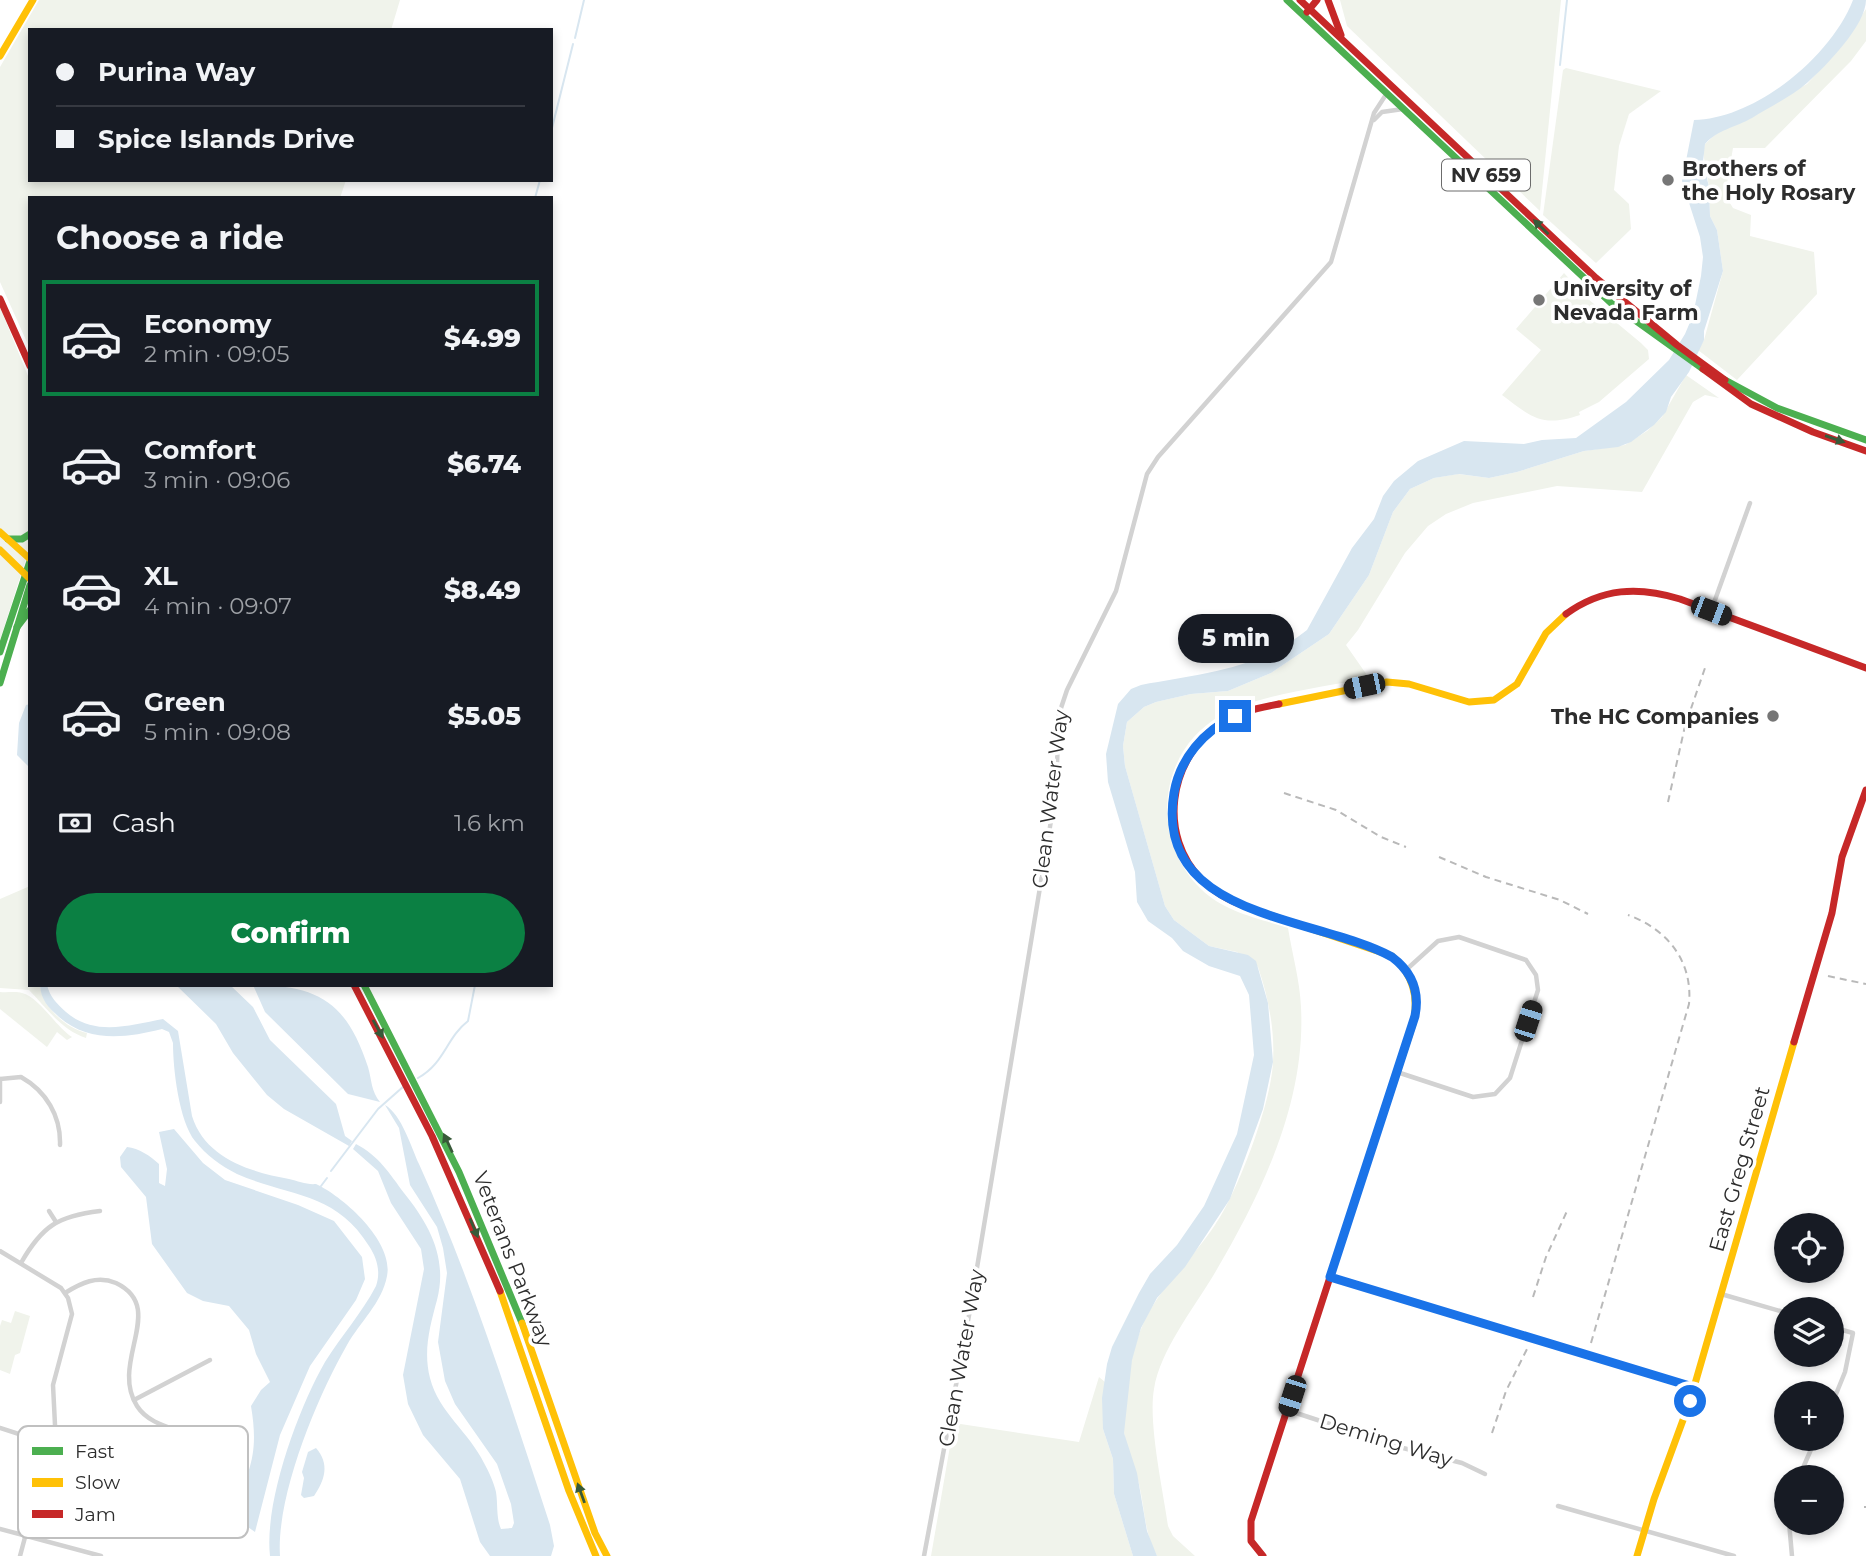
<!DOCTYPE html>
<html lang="en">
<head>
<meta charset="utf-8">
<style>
  body { margin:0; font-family:Montserrat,sans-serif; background:#20242c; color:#f1f3f6; height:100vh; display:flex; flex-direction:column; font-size:26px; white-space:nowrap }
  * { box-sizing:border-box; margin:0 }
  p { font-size:23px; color:#9ea1a6 }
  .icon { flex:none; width:38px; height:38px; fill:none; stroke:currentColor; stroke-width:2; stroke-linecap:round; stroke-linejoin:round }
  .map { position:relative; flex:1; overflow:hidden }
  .panel { position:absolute; left:28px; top:196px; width:525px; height:791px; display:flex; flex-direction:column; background:#171b24; border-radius:0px; box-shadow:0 4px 10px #0003 }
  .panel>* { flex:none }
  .banner { position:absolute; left:28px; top:28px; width:525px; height:154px; border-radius:0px; box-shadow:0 4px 10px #0003; display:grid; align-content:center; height:154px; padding:0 28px; background:#171b24 }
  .fabs { position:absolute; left:1774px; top:1213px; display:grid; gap:14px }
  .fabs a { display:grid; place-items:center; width:70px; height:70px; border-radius:50%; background:#171b24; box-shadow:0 4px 10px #0003; font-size:35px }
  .end { position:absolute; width:32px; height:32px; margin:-16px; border:9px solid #1a73e8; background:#fff; box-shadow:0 0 0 4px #fff }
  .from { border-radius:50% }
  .bubble { position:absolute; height:49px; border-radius:24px; background:#171b24; box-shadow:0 4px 10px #0003; font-size:23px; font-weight:800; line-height:49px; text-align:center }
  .car { position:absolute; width:21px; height:42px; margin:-21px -10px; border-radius:9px; box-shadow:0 0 5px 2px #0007; background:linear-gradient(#222 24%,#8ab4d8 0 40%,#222 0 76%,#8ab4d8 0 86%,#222 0) }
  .banner b { display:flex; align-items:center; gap:24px; height:66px; font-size:26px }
  .banner b+b { border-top:2px solid #363941 }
  .banner i { width:18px; height:18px; background:#f1f3f6 }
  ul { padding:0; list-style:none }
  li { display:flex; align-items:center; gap:21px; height:116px; margin:0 14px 10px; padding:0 14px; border:4px solid transparent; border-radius:0px }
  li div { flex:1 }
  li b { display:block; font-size:26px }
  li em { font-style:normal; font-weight:800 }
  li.selected { border-color:#0b8043 }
  li>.icon { width:63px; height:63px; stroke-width:1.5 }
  h2 { padding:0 28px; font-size:32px; line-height:84px }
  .pay { display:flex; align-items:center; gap:18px; height:77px; padding:0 28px; font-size:26px }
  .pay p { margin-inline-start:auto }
  .primary-button { display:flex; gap:14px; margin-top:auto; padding:14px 28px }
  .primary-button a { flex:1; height:80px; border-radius:42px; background:#0b8043; color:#fff; font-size:28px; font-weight:800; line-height:80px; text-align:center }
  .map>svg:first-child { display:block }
  .green { fill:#f0f3eb }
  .water { fill:#d8e6f0 }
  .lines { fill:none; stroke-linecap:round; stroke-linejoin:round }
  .stream { stroke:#d8e6f0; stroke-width:2 }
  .street { stroke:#d2d2d2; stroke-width:4.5 }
  .fast { stroke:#4caf50; stroke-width:7 }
  .slow { stroke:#ffc107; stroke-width:7 }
  .jam { stroke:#c62828; stroke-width:7 }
  .rail { stroke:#b9b9b9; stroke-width:2; stroke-dasharray:7 5; stroke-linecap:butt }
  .oneway { fill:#385a39 }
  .route { stroke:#1a73e8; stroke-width:9 }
  .poi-dot { fill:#767676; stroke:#fff; stroke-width:2.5 }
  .labels { text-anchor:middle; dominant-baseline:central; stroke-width:7; stroke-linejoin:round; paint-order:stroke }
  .shield { fill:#fff; stroke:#6c6c6c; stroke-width:2 }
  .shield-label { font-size:19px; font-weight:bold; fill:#2d2d2d }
  .poi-label { font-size:21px; font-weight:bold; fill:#2d2d2d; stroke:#fff; text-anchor:start }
  .street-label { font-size:21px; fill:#2d2d2d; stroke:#fff }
  .key { fill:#fff; stroke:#c0c0c0; stroke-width:2 }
  .key-label { font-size:19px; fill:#2d2d2d }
</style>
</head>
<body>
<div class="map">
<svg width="1866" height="1556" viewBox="0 0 1866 1556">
  <rect width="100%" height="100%" fill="#fff"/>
  <g class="green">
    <path d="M39,0H400L391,30H30V180H346L340,198H30V349L0,282V67Z"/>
    <path d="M1340,0H1561L1540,211L1347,26Z"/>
    <path d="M1866,9V41L1851,61L1765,148H1733L1725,195L1733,208L1751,215L1750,236L1814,252L1817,294L1737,380L1698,350L1704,340L1723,271L1717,230L1710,216L1709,187L1703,152L1705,144L1717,133L1807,84L1837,51Z"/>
    <path d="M1566,68L1661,91L1629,114L1619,146L1614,190L1629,204L1631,229L1596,263L1543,215L1563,70Z"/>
    <path d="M1564,273L1588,299L1641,343L1648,350L1649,359L1599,402L1579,412L1580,415C1542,428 1531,417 1502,395L1541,350L1516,329Z"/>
    <path d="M0,307L30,381V546L0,640Z"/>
    <path d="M1686,375L1719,398L1705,395L1693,402L1642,492L1557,486L1473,503L1446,514L1428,526L1405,553L1358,630L1346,645L1369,678C1326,687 1257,694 1220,716C1157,752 1150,840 1201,889C1224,912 1258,918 1288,928C1292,953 1300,981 1301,1007C1306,1103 1261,1195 1213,1276C1193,1309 1160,1351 1154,1389C1148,1423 1163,1490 1168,1526L1173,1536L1195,1556H1157C1144,1533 1145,1509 1139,1484C1135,1467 1126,1451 1124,1433C1122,1402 1130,1357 1141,1329C1156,1290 1192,1260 1215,1225C1238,1192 1272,1101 1273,1061C1275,1030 1268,996 1258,967L1237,952L1209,946L1174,920L1165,906L1125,766L1123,746L1127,722L1144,707L1156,702L1191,694L1228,691L1271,673L1329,634L1369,575L1393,512L1410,489L1434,478L1458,474L1489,478L1517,472L1584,451L1625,445L1647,431L1662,417Z"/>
    <path d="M30,886V985H40C43,1007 65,1028 87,1033L86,1038C61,1030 46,1007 29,990L0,988V899Z"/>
    <path d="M0,992C7,993 16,991 22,993C39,997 56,1027 72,1037L67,1040L57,1032L47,1047L0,1009Z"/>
    <path d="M15,1311L30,1316L20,1353L15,1355L10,1374L0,1370V1326L2,1320L11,1323Z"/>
    <path d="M1099,1377L1105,1382L1103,1429L1113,1459L1114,1494L1133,1556H931L954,1423L1079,1442Z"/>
  </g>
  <g class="water">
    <path d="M1853,0H1866C1866,25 1826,66 1807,83C1792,96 1770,107 1752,118C1736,127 1717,130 1705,144L1703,162L1709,187L1710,216L1717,230L1723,271L1704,331V340L1689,372L1671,397L1666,412L1654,425L1631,442L1618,447L1584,451L1517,472L1489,478L1459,474L1434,478L1410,489L1393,512L1369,575L1329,634L1271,673L1228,691L1191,694L1156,702L1144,707L1127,722L1123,746L1125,766L1165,906L1174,920L1209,946L1248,955L1256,961L1268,1003L1273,1062L1263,1109L1230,1199L1185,1267L1157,1298L1141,1328L1132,1360L1124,1433L1137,1473L1147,1531L1157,1556H1133L1114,1494L1113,1459L1103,1429L1102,1398L1107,1364L1112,1347L1139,1293L1150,1274L1177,1245L1204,1206L1237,1134L1254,1055L1249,995L1240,976L1209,966L1183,951L1172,938L1148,921L1137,902L1135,872L1108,782L1106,754L1118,704L1131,689L1141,685C1200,674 1258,670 1307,630L1352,548L1374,519L1383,496L1394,481L1418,461L1464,441L1524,444L1542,440L1576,438L1626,402L1669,360L1685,334L1693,315L1701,276L1703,257L1700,237L1682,181L1694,120C1755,119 1831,57 1853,0Z"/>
    <path d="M30,704V768L17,755L19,723L26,705Z"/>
    <path d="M40,985H47C50,997 57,1004 66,1012C95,1037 130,1025 163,1019L178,1031L192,1116C205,1158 250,1172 289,1179C298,1181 307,1185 316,1184C344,1197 394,1242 387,1276C382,1303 360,1322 347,1345C317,1397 276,1496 280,1556H270C264,1502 298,1409 325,1362C341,1336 362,1313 376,1286C381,1272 377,1258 369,1246C335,1191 289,1197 237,1174C221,1166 206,1155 195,1141C179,1121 173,1069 173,1043L169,1032L162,1029C126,1038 89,1043 59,1017C48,1007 41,1000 40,985Z"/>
    <path d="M176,985H230L253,1007L270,1040L336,1104L345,1136L352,1141L349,1146L284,1109L267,1095L233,1053L216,1024Z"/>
    <path d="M253,985C319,985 347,1003 368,1067C372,1081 371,1091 380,1102L348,1094L265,1012Z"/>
    <path d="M385,1105C402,1115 411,1147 419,1164C472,1281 510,1403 550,1525L554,1546L551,1556H490L480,1542L460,1479L423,1435L408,1404L403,1375L424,1269L421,1249L391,1203L378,1171L353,1149L356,1144C378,1155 390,1174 404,1193C429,1224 448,1258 437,1300C430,1326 423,1351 430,1378C439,1413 469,1432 484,1463C489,1472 494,1483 496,1492C498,1504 496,1518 501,1529L512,1528L514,1523L511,1504L497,1464L455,1404L445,1381L438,1342L447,1273L443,1248L437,1227L410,1185L399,1128Z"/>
    <path d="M174,1129L203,1163L225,1180L298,1205L334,1221L362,1257L365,1279L356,1300L310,1366L280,1435L255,1532L235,1518L234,1511C250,1468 259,1454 251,1406L261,1390L270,1382L256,1354L249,1330L229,1306L203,1301L187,1293L152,1244L146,1197L121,1167L120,1157L127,1147C139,1148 150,1156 159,1164V1183L165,1186L167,1169L159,1132Z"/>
    <path d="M316,1448C330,1464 325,1480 314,1496L304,1498L301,1495L304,1478L302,1472L308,1452Z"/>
  </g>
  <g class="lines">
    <g class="stream">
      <path d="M575,38L584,0"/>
      <path d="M1560,65L1567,0"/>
      <path d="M551,132L573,44"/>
      <path d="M535,198L540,180"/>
      <path d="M418,1078C445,1063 446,1038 468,1021L475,985"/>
      <path d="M331,1171L378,1109L404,1086"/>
      <path d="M321,1186L327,1178"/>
    </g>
    <g class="street">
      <path d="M1374,120L1382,112L1403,109"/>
      <path d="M1711,611L1750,503"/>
      <path d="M1397,1072L1473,1097L1495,1094L1510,1078L1538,990L1536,975L1526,960L1459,937L1438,941L1406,970"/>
      <path d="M0,1079L21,1077C46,1091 61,1116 60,1145"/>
      <path d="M0,1102V1079"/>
      <path d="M49,1211L56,1222"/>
      <path d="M0,1251L61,1288L68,1298L72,1314L53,1385L55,1425L20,1556"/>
      <path d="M21,1263C42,1226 58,1216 100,1211"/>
      <path d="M1330,1277L1693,1387"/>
      <path d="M65,1293C81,1283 97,1275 116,1283C168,1308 109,1362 137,1406C153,1431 191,1428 199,1443L185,1493L181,1497"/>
      <path d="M1721,1294L1787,1313"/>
      <path d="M1832,1327L1853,1333L1845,1372L1832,1404"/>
      <path d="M134,1400L210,1360"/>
      <path d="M1287,1410L1403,1448L1462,1463L1485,1474"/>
      <path d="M0,1428L68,1450L108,1477L175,1498L181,1497"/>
      <path d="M1799,1477L1816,1438"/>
      <path d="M1558,1506L1734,1556"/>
      <path d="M1789,1522L1792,1556"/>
      <path d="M0,1529L101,1556"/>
      <path d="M924,1556L970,1310L1049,833L1056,789L1059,714L1067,690L1116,591L1147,474L1158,457L1331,262L1374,113L1387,93"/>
    </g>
    <g class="fast">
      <path d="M1287,0L1611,303L1703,369"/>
      <path d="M1725,380L1777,408L1866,440"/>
      <path d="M8,539H22L30,534"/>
      <path d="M17,627L30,610"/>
      <path d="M0,652L30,561"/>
      <path d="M0,683L30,585"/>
      <path d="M364,985L459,1172L522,1323"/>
    </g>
    <g class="slow">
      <path d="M0,56L33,0"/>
      <path d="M0,532L30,559"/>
      <path d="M0,550L30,579"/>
      <path d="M1279,704L1387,682L1409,684L1469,702L1494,700L1517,684L1546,633L1566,614"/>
      <path d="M1258,911L1392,956C1413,975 1419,996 1413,1024L1343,1237"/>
      <path d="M500,1291L569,1491L596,1556"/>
      <path d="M522,1323L595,1533L607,1556"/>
      <path d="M1637,1556L1654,1499L1690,1401L1794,1042"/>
    </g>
    <g class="jam">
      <path d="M1300,0L1596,278L1677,345L1725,380"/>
      <path d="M1328,0L1341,35"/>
      <path d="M1307,12L1317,0"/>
      <path d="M0,299L30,366"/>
      <path d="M1703,369L1751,404L1813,432L1866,451"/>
      <path d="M1566,614C1602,588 1638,586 1680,599L1866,668"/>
      <path d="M1258,911C1237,904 1218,896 1202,880C1158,836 1168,761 1218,725C1236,712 1258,708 1279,704"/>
      <path d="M354,985L432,1136L500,1291"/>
      <path d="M1794,1042L1832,913L1842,857L1866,790"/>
      <path d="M1263,1556L1251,1541V1521L1343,1237"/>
    </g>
    <g class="rail">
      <path d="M1284,793L1336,810L1381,837L1406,847"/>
      <path d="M1668,802L1685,726L1706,665"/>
      <path d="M1439,857L1486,877L1560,900L1588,914"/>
      <path d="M1828,976L1866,984"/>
      <path d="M1533,1297L1546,1257L1567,1211"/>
      <path d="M1591,1343L1689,1004C1693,961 1667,929 1628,915"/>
      <path d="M1492,1433L1506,1391L1527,1349"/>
      <path d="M1864,1507H1866"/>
    </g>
  </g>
  <defs><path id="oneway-solid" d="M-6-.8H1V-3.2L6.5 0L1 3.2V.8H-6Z" transform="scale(1.75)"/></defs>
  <g class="oneway">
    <use href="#oneway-solid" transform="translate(1541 227) rotate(-136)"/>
    <use href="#oneway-solid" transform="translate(1835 439) rotate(19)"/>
    <use href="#oneway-solid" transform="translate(378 1029) rotate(61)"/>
    <use href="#oneway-solid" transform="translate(448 1143) rotate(-115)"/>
    <use href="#oneway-solid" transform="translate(474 1228) rotate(67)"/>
    <use href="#oneway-solid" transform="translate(581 1493) rotate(-110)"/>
  </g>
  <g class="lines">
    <path class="route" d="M1235,716C1204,731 1180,758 1174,793C1153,919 1317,916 1392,957C1412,972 1420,991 1415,1016L1330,1277L1693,1387L1690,1401"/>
  </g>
  <g class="poi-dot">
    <circle cx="1668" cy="180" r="7"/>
    <circle cx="1539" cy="300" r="7"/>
    <circle cx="1773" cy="716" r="7"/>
  </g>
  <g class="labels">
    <rect class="shield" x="1442" y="159.5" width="88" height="31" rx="5"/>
    <g class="shield-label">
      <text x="1486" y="175">NV 659</text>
    </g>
    <g class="poi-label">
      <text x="1682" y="168">Brothers of<tspan x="1682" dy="24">the Holy Rosary</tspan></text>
      <text x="1553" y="288">University of<tspan x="1553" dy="24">Nevada Farm</tspan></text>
      <text x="1759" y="716" text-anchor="end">The HC Companies</text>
    </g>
    <g class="street-label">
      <text transform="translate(1050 799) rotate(-83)">Clean Water Way</text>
      <text transform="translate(1739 1169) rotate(-74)">East Greg Street</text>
      <text transform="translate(513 1259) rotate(69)">Veterans Parkway</text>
      <text transform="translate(961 1358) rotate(-80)">Clean Water Way</text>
      <text transform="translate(1386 1440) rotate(17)">Deming Way</text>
    </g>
  </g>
  <rect x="18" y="1426" width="230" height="112" rx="10" class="key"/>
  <rect x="32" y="1447" width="31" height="8" fill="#4caf50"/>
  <rect x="32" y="1478" width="31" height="9" fill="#ffc107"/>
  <rect x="32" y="1510" width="31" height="8" fill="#c62828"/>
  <g class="key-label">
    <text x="75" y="1458">Fast</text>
    <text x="75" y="1489">Slow</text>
    <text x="75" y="1521">Jam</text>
  </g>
</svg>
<div class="fabs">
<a><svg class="icon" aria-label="locate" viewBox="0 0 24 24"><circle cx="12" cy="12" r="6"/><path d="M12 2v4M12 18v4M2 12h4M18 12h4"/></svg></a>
<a><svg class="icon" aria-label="layers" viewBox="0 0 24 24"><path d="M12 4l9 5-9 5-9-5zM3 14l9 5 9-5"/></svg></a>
<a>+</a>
<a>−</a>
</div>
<i class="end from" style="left:1690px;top:1401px"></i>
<i class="end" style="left:1235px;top:716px"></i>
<div class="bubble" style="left:1178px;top:614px;width:116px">5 min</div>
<i class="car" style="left:1711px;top:611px;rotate:111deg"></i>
<i class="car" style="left:1364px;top:686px;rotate:258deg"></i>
<i class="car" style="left:1528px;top:1021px;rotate:18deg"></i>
<i class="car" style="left:1292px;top:1396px;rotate:198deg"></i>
<div class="banner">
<b><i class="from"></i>Purina Way</b>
<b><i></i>Spice Islands Drive</b>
</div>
<section class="panel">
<h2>Choose a ride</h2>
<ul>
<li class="selected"><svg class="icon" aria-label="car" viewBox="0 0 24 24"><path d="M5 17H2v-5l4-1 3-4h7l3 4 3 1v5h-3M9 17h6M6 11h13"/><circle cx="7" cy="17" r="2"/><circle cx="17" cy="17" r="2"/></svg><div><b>Economy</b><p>2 min · 09:05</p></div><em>$4.99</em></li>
<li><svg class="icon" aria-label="car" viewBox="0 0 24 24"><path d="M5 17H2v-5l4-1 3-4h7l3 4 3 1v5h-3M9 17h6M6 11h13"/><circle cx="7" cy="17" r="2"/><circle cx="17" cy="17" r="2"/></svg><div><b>Comfort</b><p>3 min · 09:06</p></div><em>$6.74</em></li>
<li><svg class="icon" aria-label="car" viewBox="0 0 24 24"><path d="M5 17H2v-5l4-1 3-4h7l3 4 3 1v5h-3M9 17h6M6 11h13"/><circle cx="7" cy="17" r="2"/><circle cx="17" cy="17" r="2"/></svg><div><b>XL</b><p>4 min · 09:07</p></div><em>$8.49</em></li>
<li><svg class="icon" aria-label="car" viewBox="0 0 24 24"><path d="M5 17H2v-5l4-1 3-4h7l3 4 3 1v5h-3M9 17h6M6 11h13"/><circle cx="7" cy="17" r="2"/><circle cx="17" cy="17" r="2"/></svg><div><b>Green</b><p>5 min · 09:08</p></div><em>$5.05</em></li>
</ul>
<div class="pay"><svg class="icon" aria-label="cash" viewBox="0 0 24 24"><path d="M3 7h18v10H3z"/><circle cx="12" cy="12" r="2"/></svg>Cash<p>1.6 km</p></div>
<div class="primary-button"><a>Confirm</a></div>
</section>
</div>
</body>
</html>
